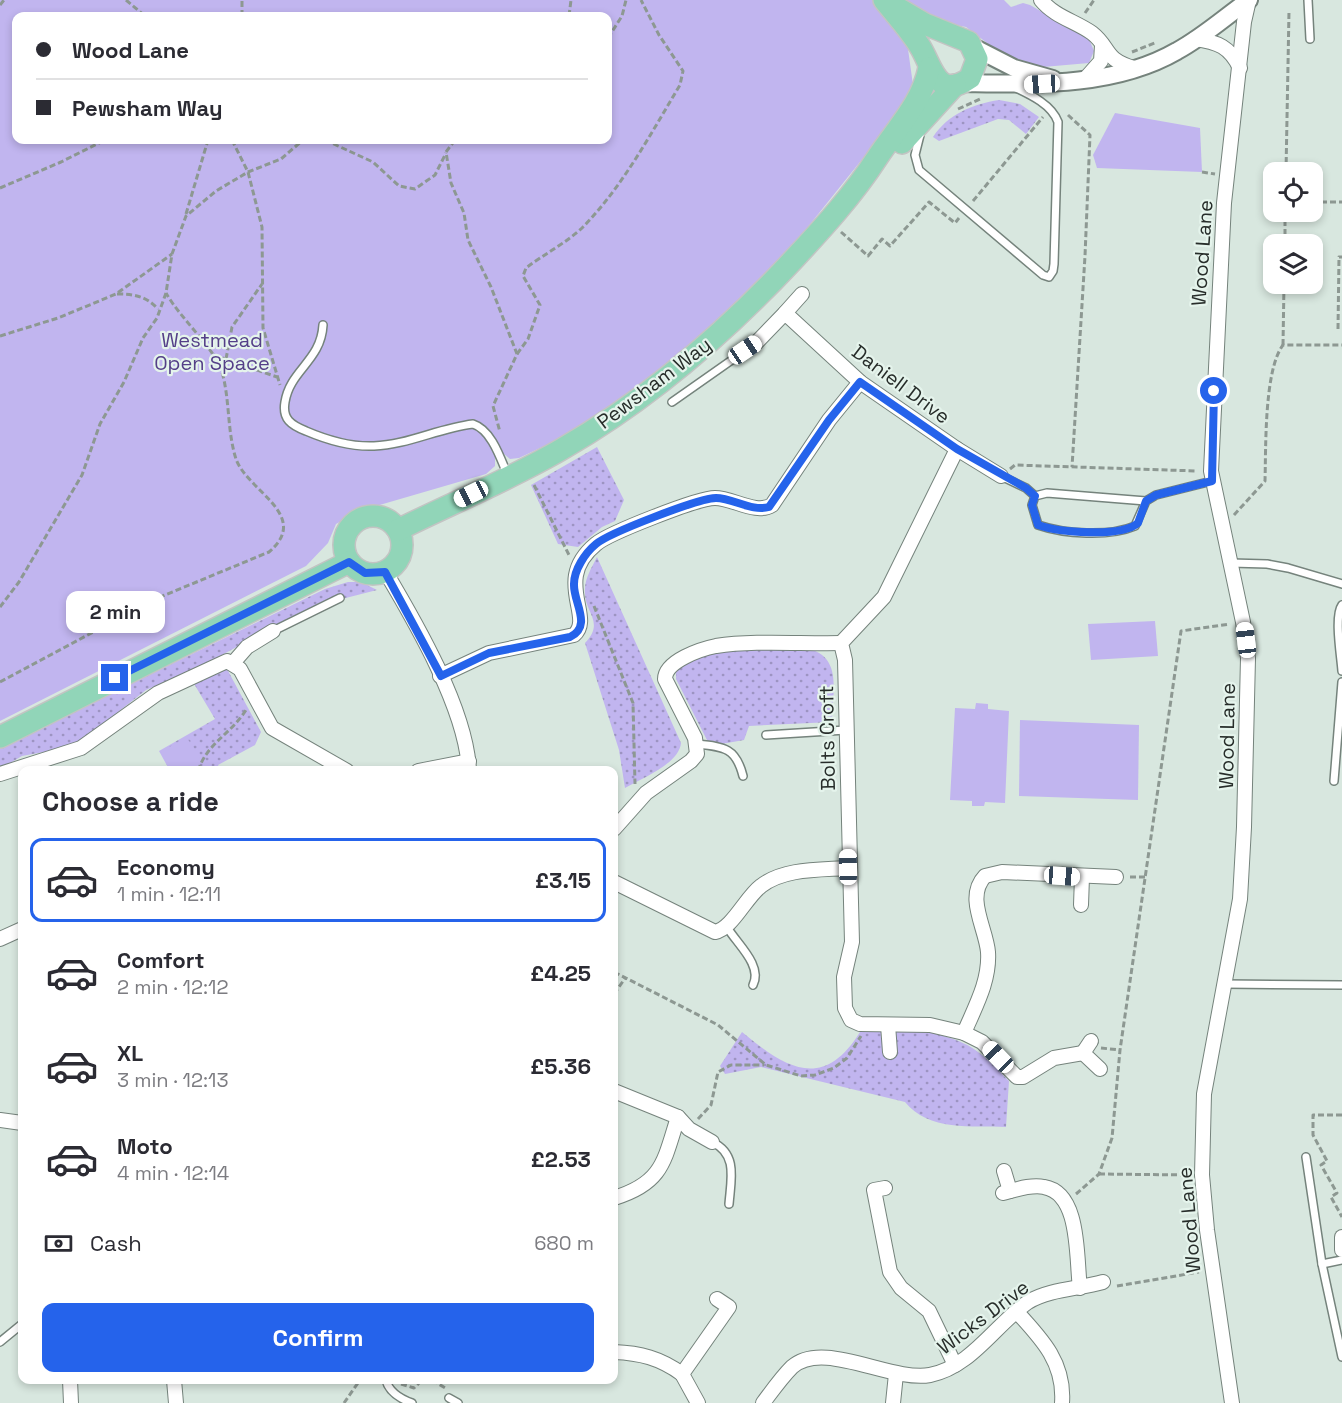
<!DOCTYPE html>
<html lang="en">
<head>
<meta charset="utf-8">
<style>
  body { margin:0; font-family:"Space Grotesk",sans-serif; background:#f2f2f3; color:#2b2b33; height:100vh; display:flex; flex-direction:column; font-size:22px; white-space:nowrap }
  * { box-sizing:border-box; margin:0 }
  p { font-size:20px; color:#7c7c81 }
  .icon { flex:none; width:33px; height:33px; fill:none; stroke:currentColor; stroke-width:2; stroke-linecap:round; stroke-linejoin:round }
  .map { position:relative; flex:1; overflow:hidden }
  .side { position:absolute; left:18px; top:766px; width:600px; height:618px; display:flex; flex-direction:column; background:#fff; border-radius:12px; box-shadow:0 3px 9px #0003 }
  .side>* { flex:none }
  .top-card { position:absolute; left:12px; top:12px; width:600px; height:132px; border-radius:12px; box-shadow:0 3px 9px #0003; display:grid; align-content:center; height:132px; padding:0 24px; background:#fff }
  .buttons { position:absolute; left:1263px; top:162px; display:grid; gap:12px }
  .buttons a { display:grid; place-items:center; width:60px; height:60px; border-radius:12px; background:#fff; box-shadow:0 3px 9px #0003; font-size:30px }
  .end { position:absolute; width:27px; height:27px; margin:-14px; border:8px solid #2563eb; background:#fff; box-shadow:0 0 0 3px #fff }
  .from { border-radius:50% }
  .bubble { position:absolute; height:42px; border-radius:12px; background:#fff; box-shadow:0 3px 9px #0003; font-size:20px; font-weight:600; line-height:42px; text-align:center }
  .car { position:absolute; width:18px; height:36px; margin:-18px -9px; border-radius:8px; box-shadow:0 0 4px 2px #0007; background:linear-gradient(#fff 24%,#345 0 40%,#fff 0 76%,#345 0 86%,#fff 0) }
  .top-card b { display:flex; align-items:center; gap:21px; height:57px; font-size:22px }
  .top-card b+b { border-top:2px solid #e1e1e2 }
  .top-card i { width:15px; height:15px; background:#2b2b33 }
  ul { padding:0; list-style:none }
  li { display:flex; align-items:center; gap:18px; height:84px; margin:0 12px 9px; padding:0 12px; border:3px solid transparent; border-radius:12px }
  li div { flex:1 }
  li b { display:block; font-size:22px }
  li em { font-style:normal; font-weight:600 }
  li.on { border-color:#2563eb }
  li>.icon { width:54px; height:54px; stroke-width:1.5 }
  h2 { padding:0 24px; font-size:27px; line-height:72px }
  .pay { display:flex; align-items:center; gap:15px; height:66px; padding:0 24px; font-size:22px }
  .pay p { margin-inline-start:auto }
  .action { display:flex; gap:12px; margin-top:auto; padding:12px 24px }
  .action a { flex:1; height:69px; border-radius:12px; background:#2563eb; color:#fff; font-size:24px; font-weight:600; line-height:69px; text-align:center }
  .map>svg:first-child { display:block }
  .grass { fill:url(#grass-dots) }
  .park { fill:#c1b5ef; fill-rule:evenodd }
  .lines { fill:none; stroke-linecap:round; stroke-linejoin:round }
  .service-casing { stroke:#75837c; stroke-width:10 }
  .minor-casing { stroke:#75837c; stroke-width:16 }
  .tertiary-casing { stroke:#75837c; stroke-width:20 }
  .primary-casing { stroke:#c3c4c3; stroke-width:24 }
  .path { stroke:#8d9892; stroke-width:3; stroke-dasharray:6 3; stroke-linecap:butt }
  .service { stroke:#fff; stroke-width:7 }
  .minor { stroke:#fff; stroke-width:14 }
  .tertiary { stroke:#fff; stroke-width:16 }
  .primary { stroke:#91d5b8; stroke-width:21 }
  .route { stroke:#2563eb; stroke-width:8 }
  .labels { text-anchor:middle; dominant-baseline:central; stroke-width:4.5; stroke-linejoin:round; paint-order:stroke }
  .street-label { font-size:20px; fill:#272d2a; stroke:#e5f4ec }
  .park-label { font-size:20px; fill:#543f88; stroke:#e5f4ec }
</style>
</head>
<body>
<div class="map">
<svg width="1342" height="1403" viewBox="0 0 1342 1403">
  <defs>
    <pattern id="grass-dots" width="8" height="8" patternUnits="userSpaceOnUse" patternTransform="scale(1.5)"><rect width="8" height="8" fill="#c1b5ef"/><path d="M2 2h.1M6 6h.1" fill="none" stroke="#9d94c2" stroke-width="1.8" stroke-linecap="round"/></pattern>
  </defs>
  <rect width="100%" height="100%" fill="#d8e7df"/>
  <g class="grass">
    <path d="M999,100L1020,104L1039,117L1026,134L1009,120L998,119L939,141L933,137C948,114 973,104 999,100Z"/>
    <path d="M597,447L624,500L615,521L602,527L578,547L558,544L531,485Z"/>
    <path d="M597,557L681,743C679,764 642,778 625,788L619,750L585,643C606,621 583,613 585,589C585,578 592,567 597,557Z"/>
    <path d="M348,582H361L377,590L334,601L272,628L220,656L261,732L255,745L218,765L221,771H170L159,751L215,719L187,672L146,690L85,738L60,749L22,756L0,769V748L325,589Z"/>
    <path d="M810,649C843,659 832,693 832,722L749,726L744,740L710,746L676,679V667L718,650Z"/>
    <path d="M926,1031C971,1043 976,1047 1009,1081L1006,1127C972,1126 928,1131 905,1102L761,1067L725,1074L720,1066L742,1032C785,1068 823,1092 860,1032Z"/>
  </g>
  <g class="park">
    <path d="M0,0H1004L1011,7L1023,3L1030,5L1089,39L1094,51L1089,63L1043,67L1019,61L995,49L966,27L932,20L908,49L913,85L884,132L807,228L741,302L636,391L578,430L519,458L510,459L504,454L495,458V466L486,474L359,511L336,524L328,543L306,566L0,721ZM16,16H608V140H16Z"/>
    <path d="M1115,113L1200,128L1202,172L1097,168L1093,155Z"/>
    <path d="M1155,621L1158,656L1091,660L1088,624Z"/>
    <path d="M976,703L988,704V709L1009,711L1005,803L985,802L984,806H972V801L950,800L955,708L975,709Z"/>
    <path d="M1020,720L1139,725L1138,800L1019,796Z"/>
    <path d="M187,738L200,757L195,771H171L161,751Z"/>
  </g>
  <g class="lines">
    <g class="service-casing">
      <g id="service">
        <path d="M1308,0L1310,39"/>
        <path d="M920,135L915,155L919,170L1043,275L1049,277L1053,271L1054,264L1058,122C1052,105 1031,95 1016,88"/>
        <path d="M323,325C321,361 290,370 285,402C282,419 291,425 306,431C327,440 351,447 374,446C407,445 439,428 473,424C492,430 501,460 508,476"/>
        <path d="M672,402L756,343"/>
        <path d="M1001,476L1026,488L1035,496"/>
        <path d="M1146,501L1135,526C1109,537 1064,534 1038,525L1032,505L1035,496L1047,493L1146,501L1156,495L1212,481"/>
        <path d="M1231,563L1267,564L1288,568L1342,584"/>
        <path d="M1342,605C1334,616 1341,656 1342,671"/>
        <path d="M273,631L340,598"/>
        <path d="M766,735L846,730"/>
        <path d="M697,744C725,747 736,748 743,776"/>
        <path d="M1334,781L1342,682"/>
        <path d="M727,927C736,943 763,965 753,985"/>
        <path d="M1225,984L1342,985"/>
        <path d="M712,1142C738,1154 731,1179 729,1204"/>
        <path d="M1306,1157L1322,1264L1342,1357"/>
        <path d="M1322,1264L1342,1260"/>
        <path d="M0,1342L22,1324"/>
        <path d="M386,1380C389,1393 401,1399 412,1403"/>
        <path d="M449,1398L458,1403"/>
      </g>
    </g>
    <g class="minor-casing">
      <g id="minor">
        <path d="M1041,0C1055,17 1075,21 1092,33C1111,48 1103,59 1134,68"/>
        <path d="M1195,39C1218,42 1230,47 1240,68"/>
        <path d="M1085,79L1101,61L1102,46"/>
        <path d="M785,313L802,294"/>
        <path d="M756,343L785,313L860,382L957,449L1001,476"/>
        <path d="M957,449L884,597L841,643L845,660L852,942L844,977L845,1008L851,1020L860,1024L930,1025L964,1033L982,1042L1017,1077H1023L1054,1058L1083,1053"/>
        <path d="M385,571C416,623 467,711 469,771"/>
        <path d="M233,663L247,647L273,631"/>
        <path d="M440,676L489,653L574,635C595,617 552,580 596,544C609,533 698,498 715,498C733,498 756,515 772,505L829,420L860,382"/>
        <path d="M418,771L469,761"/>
        <path d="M0,774L81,748L158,693L227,661L240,669L272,728L347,771"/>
        <path d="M614,829L646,793L691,761L697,754L695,738L665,679C665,661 701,649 716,646C754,640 802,644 841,643"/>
        <path d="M614,882L715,932C732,929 746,897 761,886C784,868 820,870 848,868"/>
        <path d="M1081,905L1082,877"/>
        <path d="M0,939L22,929"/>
        <path d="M888,1025L890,1052"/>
        <path d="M964,1033C975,1007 990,981 988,952C986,928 965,897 985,876L1002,872L1116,877"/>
        <path d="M1091,1041L1083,1053L1100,1069"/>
        <path d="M614,1091L678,1117L689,1129L712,1142"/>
        <path d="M0,1120L22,1123"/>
        <path d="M1004,1171L1010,1191"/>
        <path d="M885,1188L874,1190L890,1272L901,1288L929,1311L955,1365"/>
        <path d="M1003,1193C1015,1190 1031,1184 1044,1187C1081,1193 1076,1259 1080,1288"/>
        <path d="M614,1198C663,1183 664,1161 678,1117"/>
        <path d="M1342,1237V1250"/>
        <path d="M1016,1311C1042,1339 1065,1363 1062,1403"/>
        <path d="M614,1352C640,1353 660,1358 682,1374"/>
        <path d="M70,1380L71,1403"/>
        <path d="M174,1380L176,1403"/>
        <path d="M698,1403L682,1374L729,1307L717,1299"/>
        <path d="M763,1403C772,1391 781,1378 792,1367C823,1339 890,1382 930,1375C971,1367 995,1325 1028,1302C1050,1289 1079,1289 1103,1282"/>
        <path d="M893,1403L896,1374"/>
        <path d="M1232,1403L1207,1230L1202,1175L1204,1094L1240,899L1244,827L1248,658L1243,622L1211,471L1224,203L1244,22L1249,0"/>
      </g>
    </g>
    <g class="tertiary-casing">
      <g id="tertiary">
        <path d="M973,47L1014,68L1053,79"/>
        <path d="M962,83C1032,84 1113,88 1177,51C1203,37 1225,17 1249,0"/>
      </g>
    </g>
    <g class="primary-casing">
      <g id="primary">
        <path d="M884,0L925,24L969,42L977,59L970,78C936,102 932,64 919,45C909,29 896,15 884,0Z"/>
        <path d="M902,143L955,85"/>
        <circle cx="373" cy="545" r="29"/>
        <path d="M398,530C452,503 509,480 562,449C649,399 725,333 793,260C823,228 853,195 877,158C896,129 922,103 929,68"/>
        <path d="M0,737L349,562"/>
      </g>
    </g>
    <g class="path">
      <path d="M126,0L145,16"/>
      <path d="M0,5L4,0"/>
      <path d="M1085,13L1094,0"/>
      <path d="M242,16V0"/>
      <path d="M569,16L571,0"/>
      <path d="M608,38L622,16L626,0"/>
      <path d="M1132,52L1157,42"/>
      <path d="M958,109L980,99"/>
      <path d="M1068,115L1090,135L1085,256L1072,467"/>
      <path d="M232,140L248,172L262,227L263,328L280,385"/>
      <path d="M325,140L373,162L399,186L415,189L435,175L446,153"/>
      <path d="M455,140L446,152L451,183L464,213L468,240L491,287L517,354L493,406L500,432"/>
      <path d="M1202,172L1215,174"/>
      <path d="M1286,172L1289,11"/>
      <path d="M0,188L61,162L105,140"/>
      <path d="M973,201L1043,117"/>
      <path d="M1312,202H1342"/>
      <path d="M186,214L208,140"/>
      <path d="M841,232L868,256L882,239L890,246L929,202L955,223L959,218"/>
      <path d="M1285,244V212"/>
      <path d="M117,294C134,294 146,296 158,309"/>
      <path d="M1338,329L1339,257H1342"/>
      <path d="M0,336L58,318L116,294L172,254"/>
      <path d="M1283,345L1284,284"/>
      <path d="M517,354L528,339L540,305L523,276L526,268C543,255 569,241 583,227C623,186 650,135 680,85L683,71L659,35L641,0"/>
      <path d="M214,355L277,377"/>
      <path d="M226,359L232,327L262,284"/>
      <path d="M1010,469L1015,465L1197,471"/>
      <path d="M534,485L570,557"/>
      <path d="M1234,515L1265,481C1266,448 1264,370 1283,345H1342"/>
      <path d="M594,606L633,703L635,784"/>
      <path d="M0,607L19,582L82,475L100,424L124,382L143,338L157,318L166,293L172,254L186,216L216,191L248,172L281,159L303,140"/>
      <path d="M0,682L153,600L269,552C312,515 247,491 236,459C227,431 230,400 222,372C216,350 180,318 166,293"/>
      <path d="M198,771C207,743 230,735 246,710"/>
      <path d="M1130,877H1146"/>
      <path d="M614,972L718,1025L766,1065L801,1076L815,1075L834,1068L847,1058L861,1036"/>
      <path d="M614,994L626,977"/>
      <path d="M1101,1048L1120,1050"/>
      <path d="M1342,1115H1313V1135L1327,1161L1321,1165L1337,1193L1331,1197L1342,1217"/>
      <path d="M698,1119L711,1105L718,1072L731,1065H764"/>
      <path d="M1099,1174L1190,1175"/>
      <path d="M1076,1194L1099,1174L1112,1138L1120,1050L1181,631L1230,624"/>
      <path d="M1117,1286L1199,1272"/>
      <path d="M432,1380L447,1389"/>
      <path d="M401,1384L414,1388L422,1380"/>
      <path d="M344,1403L360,1380"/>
    </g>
    <use href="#service" class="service"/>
    <use href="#minor" class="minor"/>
    <use href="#tertiary" class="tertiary"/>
    <use href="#primary" class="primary"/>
  </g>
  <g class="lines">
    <path class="route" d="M115,678L349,562L365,573L385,572L441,676L489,653L570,637C593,626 573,602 574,584C574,570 585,553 596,544C609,533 699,498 716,498C733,498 752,512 769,507L829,420L860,382L957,449L1026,488L1035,496L1032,505L1038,525C1058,532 1121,538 1138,523L1146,501L1156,495L1212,481L1214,391"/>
  </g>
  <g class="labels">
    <g class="street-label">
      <text transform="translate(1202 253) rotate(-86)">Wood Lane</text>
      <text transform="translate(654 383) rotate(-37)">Pewsham Way</text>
      <text transform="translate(901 384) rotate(37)">Daniell Drive</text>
      <text transform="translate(1227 736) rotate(-89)">Wood Lane</text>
      <text transform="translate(827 738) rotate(-91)">Bolts Croft</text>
      <text transform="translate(1189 1220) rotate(-95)">Wood Lane</text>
      <text transform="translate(983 1317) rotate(-37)">Wicks Drive</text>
    </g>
    <g class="park-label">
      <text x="212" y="340">Westmead<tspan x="212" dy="23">Open Space</tspan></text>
    </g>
  </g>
</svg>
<div class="buttons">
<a><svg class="icon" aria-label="locate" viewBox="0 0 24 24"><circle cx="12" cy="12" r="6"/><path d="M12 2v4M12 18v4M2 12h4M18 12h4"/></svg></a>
<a><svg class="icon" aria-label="layers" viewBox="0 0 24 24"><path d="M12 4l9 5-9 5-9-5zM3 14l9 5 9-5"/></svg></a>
</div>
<i class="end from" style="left:1214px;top:391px"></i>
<i class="end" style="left:115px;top:678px"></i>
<div class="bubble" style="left:66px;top:591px;width:99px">2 min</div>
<i class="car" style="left:1042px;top:84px;rotate:267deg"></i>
<i class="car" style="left:745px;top:350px;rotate:56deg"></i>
<i class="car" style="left:471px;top:494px;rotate:244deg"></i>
<i class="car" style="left:1246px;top:640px;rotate:353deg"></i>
<i class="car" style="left:848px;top:867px;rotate:359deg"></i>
<i class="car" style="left:1062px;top:876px;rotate:94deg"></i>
<i class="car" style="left:998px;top:1057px;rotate:316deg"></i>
<div class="top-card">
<b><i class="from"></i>Wood Lane</b>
<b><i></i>Pewsham Way</b>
</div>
<section class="side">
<h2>Choose a ride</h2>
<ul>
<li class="on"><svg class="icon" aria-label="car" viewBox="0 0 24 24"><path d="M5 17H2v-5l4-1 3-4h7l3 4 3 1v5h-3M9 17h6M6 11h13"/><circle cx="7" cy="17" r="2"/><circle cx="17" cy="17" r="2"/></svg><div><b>Economy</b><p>1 min · 12:11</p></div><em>£3.15</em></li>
<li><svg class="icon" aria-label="car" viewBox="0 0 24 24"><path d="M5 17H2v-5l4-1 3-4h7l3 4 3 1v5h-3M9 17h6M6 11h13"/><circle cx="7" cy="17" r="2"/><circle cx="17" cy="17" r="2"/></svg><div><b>Comfort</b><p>2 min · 12:12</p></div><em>£4.25</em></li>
<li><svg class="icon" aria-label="car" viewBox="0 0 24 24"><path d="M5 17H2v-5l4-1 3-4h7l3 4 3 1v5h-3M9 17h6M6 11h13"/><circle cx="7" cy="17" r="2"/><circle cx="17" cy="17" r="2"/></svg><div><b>XL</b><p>3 min · 12:13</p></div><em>£5.36</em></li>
<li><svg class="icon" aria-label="car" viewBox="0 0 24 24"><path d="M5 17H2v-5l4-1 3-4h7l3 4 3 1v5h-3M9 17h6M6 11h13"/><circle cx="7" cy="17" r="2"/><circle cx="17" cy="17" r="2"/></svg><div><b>Moto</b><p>4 min · 12:14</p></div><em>£2.53</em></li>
</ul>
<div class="pay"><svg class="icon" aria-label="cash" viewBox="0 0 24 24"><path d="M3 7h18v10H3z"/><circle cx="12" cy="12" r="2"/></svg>Cash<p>680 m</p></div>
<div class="action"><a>Confirm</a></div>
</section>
</div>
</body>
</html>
